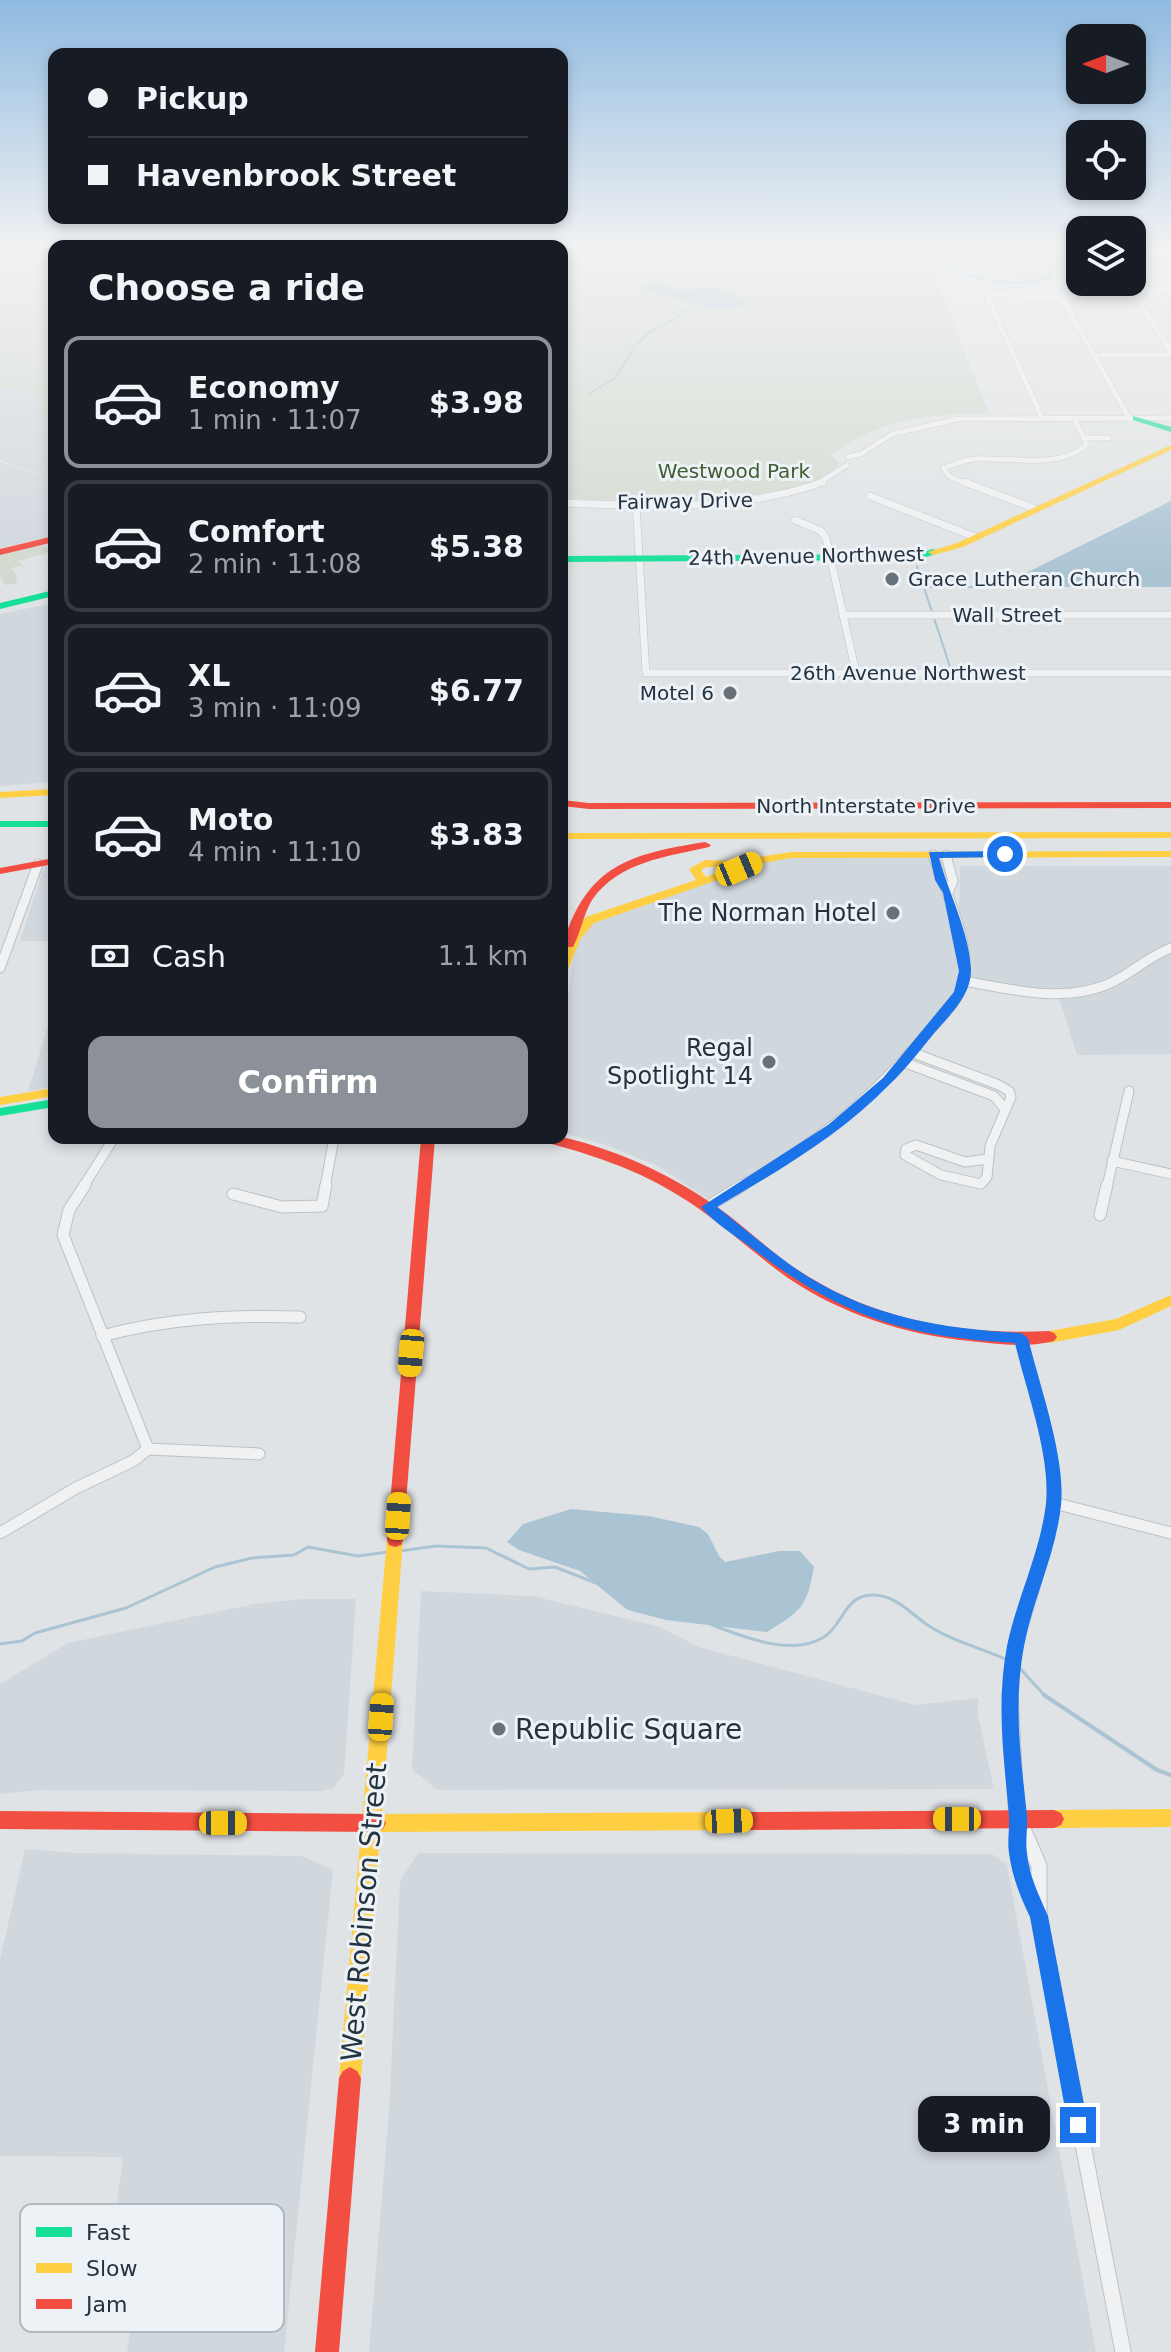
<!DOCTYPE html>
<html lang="en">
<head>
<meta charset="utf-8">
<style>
  body { margin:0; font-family:"DejaVu Sans",sans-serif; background:#242831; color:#f1f3f6; height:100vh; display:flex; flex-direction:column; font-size:30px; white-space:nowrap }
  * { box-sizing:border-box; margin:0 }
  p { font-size:26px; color:#9ea1a6 }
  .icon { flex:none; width:44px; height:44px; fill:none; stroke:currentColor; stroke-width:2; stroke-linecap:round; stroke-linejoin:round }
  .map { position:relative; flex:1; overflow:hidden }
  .sheet { position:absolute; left:48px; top:240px; width:520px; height:904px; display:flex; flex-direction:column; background:#171b24; border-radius:16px; box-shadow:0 4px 12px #0003 }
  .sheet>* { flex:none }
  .hud { position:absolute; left:48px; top:48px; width:520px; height:176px; border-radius:16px; box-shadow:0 4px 12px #0003; display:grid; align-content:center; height:176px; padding:0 40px; background:#171b24 }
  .needle { width:52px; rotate:270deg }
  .tools { position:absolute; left:1066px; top:24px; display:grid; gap:16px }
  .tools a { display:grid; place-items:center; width:80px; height:80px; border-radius:16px; background:#171b24; box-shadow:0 4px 12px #0003; font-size:40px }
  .end { position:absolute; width:36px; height:36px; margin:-18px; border:10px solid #1a73e8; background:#fff; box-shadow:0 0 0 4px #fff }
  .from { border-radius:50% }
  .bubble { position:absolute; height:56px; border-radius:16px; background:#171b24; box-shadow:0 4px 12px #0003; font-size:26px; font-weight:600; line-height:56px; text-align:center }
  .car { position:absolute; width:24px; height:48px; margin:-24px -12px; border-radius:10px; box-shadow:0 0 6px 2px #0007; background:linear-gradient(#f5c518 24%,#345 0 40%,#f5c518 0 76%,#345 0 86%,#f5c518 0) }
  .hud b { display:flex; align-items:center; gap:28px; height:76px; font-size:30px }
  .hud b+b { border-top:2px solid #363941 }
  .hud i { width:20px; height:20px; background:#f1f3f6 }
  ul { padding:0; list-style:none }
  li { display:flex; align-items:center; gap:24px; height:132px; margin:0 16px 12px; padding:0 24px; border:4px solid #363941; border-radius:16px }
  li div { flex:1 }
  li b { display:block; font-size:30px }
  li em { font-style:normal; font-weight:600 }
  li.on { border-color:#8c9099 }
  li>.icon { width:72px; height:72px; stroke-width:1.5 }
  h2 { padding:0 40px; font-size:36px; line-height:96px }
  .pay { display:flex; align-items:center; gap:20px; height:88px; padding:0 40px; font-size:30px }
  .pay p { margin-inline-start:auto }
  .action { display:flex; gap:16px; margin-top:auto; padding:16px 40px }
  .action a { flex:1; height:92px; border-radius:16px; background:#8c9099; color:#fff; font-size:32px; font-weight:600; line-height:92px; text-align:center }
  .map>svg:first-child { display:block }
  .built { fill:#d0d7dd }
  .green { fill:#d2dacf }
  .water { fill:#abc4d4 }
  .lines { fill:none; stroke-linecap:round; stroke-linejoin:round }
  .stream-far2 { stroke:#abc4d4; stroke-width:2 }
  .stream-far1 { stroke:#abc4d4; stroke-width:3 }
  .stream { stroke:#abc4d4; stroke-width:4 }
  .taxiway { fill:#d4d7d9; fill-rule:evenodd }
  .runway { fill:#d4d7d9; fill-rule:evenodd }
  .street-far4-casing { stroke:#bec1c3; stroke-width:6 }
  .street-far3-casing { stroke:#bec1c3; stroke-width:8 }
  .street-far2-casing { stroke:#bec1c3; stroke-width:11 }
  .street-far1-casing { stroke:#bec1c3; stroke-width:13 }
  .street-casing { stroke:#bec1c3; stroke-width:17 }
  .street-far4 { stroke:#eff1f2; stroke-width:5 }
  .street-far3 { stroke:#eff1f2; stroke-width:7 }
  .street-far2 { stroke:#eff1f2; stroke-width:9 }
  .street-far1 { stroke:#eff1f2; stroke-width:11 }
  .street { stroke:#eff1f2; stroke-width:15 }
  .fast { fill:#16e098; fill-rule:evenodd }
  .slow { fill:#ffcf43; fill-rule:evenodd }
  .jam { fill:#f24e42; fill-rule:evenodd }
  .route { fill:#1a73e8 }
  .poi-dot { fill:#66717a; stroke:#edf2f6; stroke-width:3 }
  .labels { text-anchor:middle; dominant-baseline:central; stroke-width:6; stroke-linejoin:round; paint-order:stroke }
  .far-park-label { font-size:20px; fill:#3f5d31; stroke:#edf2f6 }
  .far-street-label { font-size:20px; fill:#253340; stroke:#edf2f6 }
  .far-poi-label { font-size:20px; fill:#253340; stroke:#edf2f6; text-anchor:start }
  .poi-label { font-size:24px; fill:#253340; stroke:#edf2f6; text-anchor:end }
  .near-poi-label { font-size:28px; fill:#253340; stroke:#edf2f6; text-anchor:start }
  .near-street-label { font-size:28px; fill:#253340; stroke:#edf2f6 }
  .key { fill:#edf2f6; stroke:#b1b9bf; stroke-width:2 }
  .key-label { font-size:22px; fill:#253340 }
</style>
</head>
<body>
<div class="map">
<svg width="1171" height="2352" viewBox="0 0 1171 2352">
  <rect width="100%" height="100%" fill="#e0e3e5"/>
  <g class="built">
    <path d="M0,245H496L54,246V536L0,548V462L52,479L0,460Z"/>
    <path d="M54,603V782L0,786V614Z"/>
    <path d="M929,856L953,924L961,965L958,986L950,1002L876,1085L843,1115L776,1163L709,1200L658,1166L603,1144L562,1133V1021L566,1013L576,936L596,919L778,857Z"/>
    <path d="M54,864V941H20L44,867Z"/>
    <path d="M960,866H1171V1054L1077,1055L1057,992L971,979V963L959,915Z"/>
    <path d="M54,1007V1087L28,1091Z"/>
    <path d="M421,1591L533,1596L660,1627L699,1647L915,1705L978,1698V1716L994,1789L437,1790L412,1769Z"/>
    <path d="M302,1599H356L344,1774L333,1788L323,1791L38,1790L0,1794V1684L68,1643L254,1604Z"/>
    <path d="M25,1849L75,1853L302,1856L333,1870L284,2352H127L135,2301L117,2203L123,2157L0,2156V1960Z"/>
    <path d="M418,1853L992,1854L1007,1865L1096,2352H369L389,2112L400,1881Z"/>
  </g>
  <g class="green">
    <path d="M0,245H494L54,246V274L0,259Z"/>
    <path d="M515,245H1074L1058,257L1056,275L1049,281C1011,282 971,265 934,274L989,413C927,415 882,417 831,455L839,463C807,515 620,500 562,499V246Z"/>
    <path d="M0,261L54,276V308L0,292Z"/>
    <path d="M23,304L54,313V352L0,336V308Z"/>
    <path d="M0,349L54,366V418H43L40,398L0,385Z"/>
    <path d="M38,546L47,547L52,552L17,561L23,565L11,568L17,576L16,584L5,585L0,576V554Z"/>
  </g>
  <g class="water">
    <path d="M655,282L678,290L719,287L747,303L735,308L716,309L643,290L645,285Z"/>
    <path d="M1171,501V587H1016L1008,582Z"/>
    <path d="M571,1509L649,1516L699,1527L708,1534L719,1556L725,1562L779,1551H800L814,1567C807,1607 801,1611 767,1632L666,1620L635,1612L626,1609L580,1571L519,1550L507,1542L523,1524Z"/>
  </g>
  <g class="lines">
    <g class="stream-far2">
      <path d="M865,245L880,248L882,253L879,254"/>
      <path d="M1146,245L1171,246"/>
      <path d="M929,262C964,277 1012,290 1049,278V268L1080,246"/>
      <path d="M723,275C763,247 875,252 924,258"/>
      <path d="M678,316L694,304"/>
      <path d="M638,343L648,333L675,319"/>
      <path d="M590,393L615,378L635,346"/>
      <path d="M917,566L952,673"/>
      <path d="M925,587H1000"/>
    </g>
    <g class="stream-far1">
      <path d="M400,1551L436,1546L486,1548L529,1569L555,1567L596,1583"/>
      <path d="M712,1625C744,1637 792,1657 824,1637C844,1624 844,1595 873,1595C895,1595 909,1612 926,1624C951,1641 982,1648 1010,1661"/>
      <path d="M0,1644L22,1641L35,1633L126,1608L215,1567L252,1558L294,1555L308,1547L358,1556L388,1552"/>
      <path d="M1017,1665L1046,1697"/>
    </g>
    <path class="stream" d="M1044,1695L1157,1770L1171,1775"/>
    <path class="taxiway" d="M0,291L54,305V315L0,300Z"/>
    <path class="runway" d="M0,331L54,346V371L0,355Z"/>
    <g class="street-far4-casing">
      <g id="street-far4">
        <path d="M1130,287L1171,352"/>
        <path d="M1062,298L1129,418"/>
        <path d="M1094,355H1171"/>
        <path d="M1042,418L987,296L996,294L1054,299L1106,290L1171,289"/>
        <path d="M1084,438H1109"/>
        <path d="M848,457L861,454L892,434L958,419L1171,418"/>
        <path d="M817,484L847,465"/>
        <path d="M969,484L950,477L943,468C953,465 964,460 974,459C1008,457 1061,470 1087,444L1074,419"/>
      </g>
    </g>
    <g class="street-far3-casing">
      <g id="street-far3">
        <path d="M964,482L1036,509"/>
        <path d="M870,496L975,537"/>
        <path d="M562,503C649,506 740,512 823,482"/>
        <path d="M636,503L646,673H1171"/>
        <path d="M795,520L821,531L826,538L856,673"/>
        <path d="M843,615H1171"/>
      </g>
    </g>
    <g class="street-far2-casing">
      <g id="street-far2">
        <path d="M946,855L953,881L948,893"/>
        <path d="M0,968L38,864"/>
        <path d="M964,981C1010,989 1061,1003 1106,985C1129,976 1147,957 1171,948"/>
        <path d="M911,1052L999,1085L1009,1091L1011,1097L990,1146L987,1177L981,1184L941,1175L905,1155L906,1149L916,1145L965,1162L988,1159"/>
        <path d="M903,1062L994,1096L1005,1109"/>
        <path d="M1112,1161L1171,1174"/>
        <path d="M83,1187L114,1138"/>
        <path d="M325,1187L334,1138"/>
        <path d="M740,1187C822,1139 869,1102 931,1029C946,1012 964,995 965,972C967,932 945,892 933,855"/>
        <path d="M1107,1187L1129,1091"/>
      </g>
    </g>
    <g class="street-far1-casing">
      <g id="street-far1">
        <path d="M85,1185L69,1210L63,1235L148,1449"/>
        <path d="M233,1194L282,1207L322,1206L326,1185"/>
        <path d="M707,1207L743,1185"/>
        <path d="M1100,1215L1107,1185"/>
        <path d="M102,1336C168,1318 232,1315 300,1317"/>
        <path d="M148,1449L259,1454"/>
        <path d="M1054,1503L1171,1533"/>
        <path d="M0,1533L76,1488L133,1461L148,1449"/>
        <path d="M1010,1697C1012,1636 1040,1583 1050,1524C1062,1460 1036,1399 1021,1338"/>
      </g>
    </g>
    <g class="street-casing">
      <g id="street">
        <path d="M1010,1695L1019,1860L1039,1916L1123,2352"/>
        <path d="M1019,1820L1039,1866V1915"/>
      </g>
    </g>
    <use href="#street-far4" class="street-far4"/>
    <use href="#street-far3" class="street-far3"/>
    <use href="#street-far2" class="street-far2"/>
    <use href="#street-far1" class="street-far1"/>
    <use href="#street" class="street"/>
    <g class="fast">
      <path d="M1133,416L1171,427V432L1133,420Z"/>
      <path d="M933,549L936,550V554L916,560L562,562V556L915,554Z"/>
      <path d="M54,590V596L0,609V603Z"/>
      <rect x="0" y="821" width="54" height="6"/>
      <path d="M54,1099V1107L0,1116V1108Z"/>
    </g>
    <g class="slow">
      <path d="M1171,445V450L963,547L933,555L928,552L957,543Z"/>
      <path d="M54,789V795L0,798V792Z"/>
      <path d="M1171,832V838L562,839V833Z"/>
      <path d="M1171,851V857L791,858L746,866V870L594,923L581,938L568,969L562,973V954L569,937L586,917L696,880L689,869L705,860L734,861L791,852ZM707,867H732L706,877L701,870Z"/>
      <path d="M54,1088V1096L0,1105V1097Z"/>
      <path d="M1171,1295V1306L1119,1330L1049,1343L1044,1341L1041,1337L1044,1333L1049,1331L1116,1319Z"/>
      <path d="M395,1533L401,1535L403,1540L382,1814L750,1812L757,1815L760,1821L757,1827L750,1830L380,1832L361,2078L357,2085L350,2089L343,2085L339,2078L387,1540L389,1535Z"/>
      <path d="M1171,1809V1827L1054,1828L1047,1825L1044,1819L1047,1813L1054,1810Z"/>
    </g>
    <g class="jam">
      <rect x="503" y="245" width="6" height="1"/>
      <path d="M54,536V542L0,555V549Z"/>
      <path d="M562,800L589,803L1171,802V808L589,809L562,806Z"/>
      <path d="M705,842L711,845L709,847C667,857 619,861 592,900C583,915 581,932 573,947H565L563,944C587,865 630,854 705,842Z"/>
      <path d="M54,858V864L0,874V868Z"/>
      <path d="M562,1137C622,1151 678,1178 727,1214C754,1235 779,1259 809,1277C883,1322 964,1335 1049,1331L1054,1333L1057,1337L1054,1341C1029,1348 996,1344 970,1341C906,1335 841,1314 788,1278C750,1251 717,1218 676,1194C634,1168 589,1154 541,1141L539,1138Z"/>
      <path d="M421,1138H435L403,1540L401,1545L395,1547L389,1545L387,1540Z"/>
      <path d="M1054,1810L1061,1813L1064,1819L1061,1825L1054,1828L750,1830L743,1827L740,1821L743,1815L750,1812Z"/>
      <path d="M0,1811L376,1814L383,1817L386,1823L383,1829L376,1832L0,1829Z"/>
      <path d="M350,2067L357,2071L361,2078L339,2352H315L339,2078L343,2071Z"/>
    </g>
  </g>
  <linearGradient id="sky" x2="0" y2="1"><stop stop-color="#8fbae0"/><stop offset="0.43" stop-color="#f1f2f3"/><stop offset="1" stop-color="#f1f2f3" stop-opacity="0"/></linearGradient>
  <rect width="1171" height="574" fill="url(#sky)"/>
  <path class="route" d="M1005,851L1009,852V857L939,858C949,894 969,931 971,969C972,994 950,1015 935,1032C921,1049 907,1068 891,1083C841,1135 778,1171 717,1207C747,1230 777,1258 810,1278C876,1318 945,1329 1021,1333L1028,1338C1039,1384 1066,1458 1061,1505C1056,1554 1033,1598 1024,1646C1013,1705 1021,1758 1027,1816C1028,1828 1025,1841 1027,1853C1029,1876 1039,1895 1048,1916L1088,2125L1085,2132L1078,2135L1071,2132L1068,2125L1030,1917C1020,1896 1012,1876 1009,1853C1007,1841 1010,1828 1009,1816C1004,1758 996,1704 1007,1646C1017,1598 1040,1553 1046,1504C1051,1456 1026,1390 1015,1343C905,1337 841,1316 753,1249C736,1236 714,1223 701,1207L828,1125L883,1078L954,992L959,971L943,893L935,880L929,852Z"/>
  <g class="poi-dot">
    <circle cx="892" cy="579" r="8"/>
    <circle cx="730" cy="693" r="8"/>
    <circle cx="893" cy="913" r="8"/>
    <circle cx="769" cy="1062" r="8"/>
    <circle cx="499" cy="1729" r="8"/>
  </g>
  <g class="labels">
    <g class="far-park-label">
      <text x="734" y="471">Westwood Park</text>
    </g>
    <g class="far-street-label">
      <text transform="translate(685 501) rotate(-1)">Fairway Drive</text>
      <text transform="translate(806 556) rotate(-1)">24th Avenue Northwest</text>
      <text x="1007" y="615">Wall Street</text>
      <text x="908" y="673">26th Avenue Northwest</text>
      <text x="866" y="806">North Interstate Drive</text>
    </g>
    <g class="far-poi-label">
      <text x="908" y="579">Grace Lutheran Church</text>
      <text x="714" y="693" text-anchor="end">Motel 6</text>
    </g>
    <g class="poi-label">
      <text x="877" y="913">The Norman Hotel</text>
      <text x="753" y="1048">Regal<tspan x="753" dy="28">Spotlight 14</tspan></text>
    </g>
    <g class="near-poi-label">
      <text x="515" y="1729">Republic Square</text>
    </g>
    <g class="near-street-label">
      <text transform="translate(364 1912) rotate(-85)">West Robinson Street</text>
    </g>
  </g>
  <rect x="20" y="2204" width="264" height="128" rx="12" class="key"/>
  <rect x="36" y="2227" width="36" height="10" fill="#16e098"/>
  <rect x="36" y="2263" width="36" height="10" fill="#ffcf43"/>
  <rect x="36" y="2299" width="36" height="10" fill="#f24e42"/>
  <g class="key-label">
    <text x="86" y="2240">Fast</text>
    <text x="86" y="2276">Slow</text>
    <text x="86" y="2312">Jam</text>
  </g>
</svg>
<div class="tools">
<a><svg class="needle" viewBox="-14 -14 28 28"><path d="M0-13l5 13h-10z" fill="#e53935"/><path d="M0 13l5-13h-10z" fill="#9ea1a6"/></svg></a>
<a><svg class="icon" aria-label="locate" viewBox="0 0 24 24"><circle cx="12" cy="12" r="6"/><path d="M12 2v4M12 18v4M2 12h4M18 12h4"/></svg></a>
<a><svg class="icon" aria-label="layers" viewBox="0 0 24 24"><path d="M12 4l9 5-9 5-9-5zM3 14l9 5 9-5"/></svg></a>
</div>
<i class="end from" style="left:1005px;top:854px"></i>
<i class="end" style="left:1078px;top:2125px"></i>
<div class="bubble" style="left:918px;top:2096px;width:132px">3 min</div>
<i class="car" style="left:739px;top:869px;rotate:67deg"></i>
<i class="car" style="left:411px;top:1353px;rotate:185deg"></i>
<i class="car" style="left:398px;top:1516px;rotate:4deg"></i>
<i class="car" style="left:381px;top:1717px;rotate:4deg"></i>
<i class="car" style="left:957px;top:1819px;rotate:270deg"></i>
<i class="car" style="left:729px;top:1821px;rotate:88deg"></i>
<i class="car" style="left:223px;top:1823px;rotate:90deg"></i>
<div class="hud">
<b><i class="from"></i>Pickup</b>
<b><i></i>Havenbrook Street</b>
</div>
<section class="sheet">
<h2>Choose a ride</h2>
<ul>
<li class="on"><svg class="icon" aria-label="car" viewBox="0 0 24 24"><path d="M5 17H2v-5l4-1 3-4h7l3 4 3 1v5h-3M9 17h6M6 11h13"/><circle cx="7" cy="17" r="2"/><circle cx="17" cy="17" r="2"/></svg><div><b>Economy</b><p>1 min · 11:07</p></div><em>$3.98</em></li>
<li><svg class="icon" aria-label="car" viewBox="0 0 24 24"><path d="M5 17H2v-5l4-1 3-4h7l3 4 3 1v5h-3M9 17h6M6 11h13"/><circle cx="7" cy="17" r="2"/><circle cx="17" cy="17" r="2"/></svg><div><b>Comfort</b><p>2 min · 11:08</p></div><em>$5.38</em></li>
<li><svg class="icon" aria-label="car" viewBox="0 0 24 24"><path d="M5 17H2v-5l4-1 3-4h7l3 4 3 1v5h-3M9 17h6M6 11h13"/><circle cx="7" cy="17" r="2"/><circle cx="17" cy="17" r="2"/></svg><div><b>XL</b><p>3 min · 11:09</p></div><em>$6.77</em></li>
<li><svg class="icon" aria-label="car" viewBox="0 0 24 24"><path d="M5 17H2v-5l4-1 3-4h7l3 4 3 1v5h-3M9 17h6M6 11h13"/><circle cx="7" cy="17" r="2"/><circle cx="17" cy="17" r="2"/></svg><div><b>Moto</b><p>4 min · 11:10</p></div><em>$3.83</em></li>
</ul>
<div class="pay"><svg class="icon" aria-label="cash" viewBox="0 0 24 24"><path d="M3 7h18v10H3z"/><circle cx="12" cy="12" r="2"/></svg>Cash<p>1.1 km</p></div>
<div class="action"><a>Confirm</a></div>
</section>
</div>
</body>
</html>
